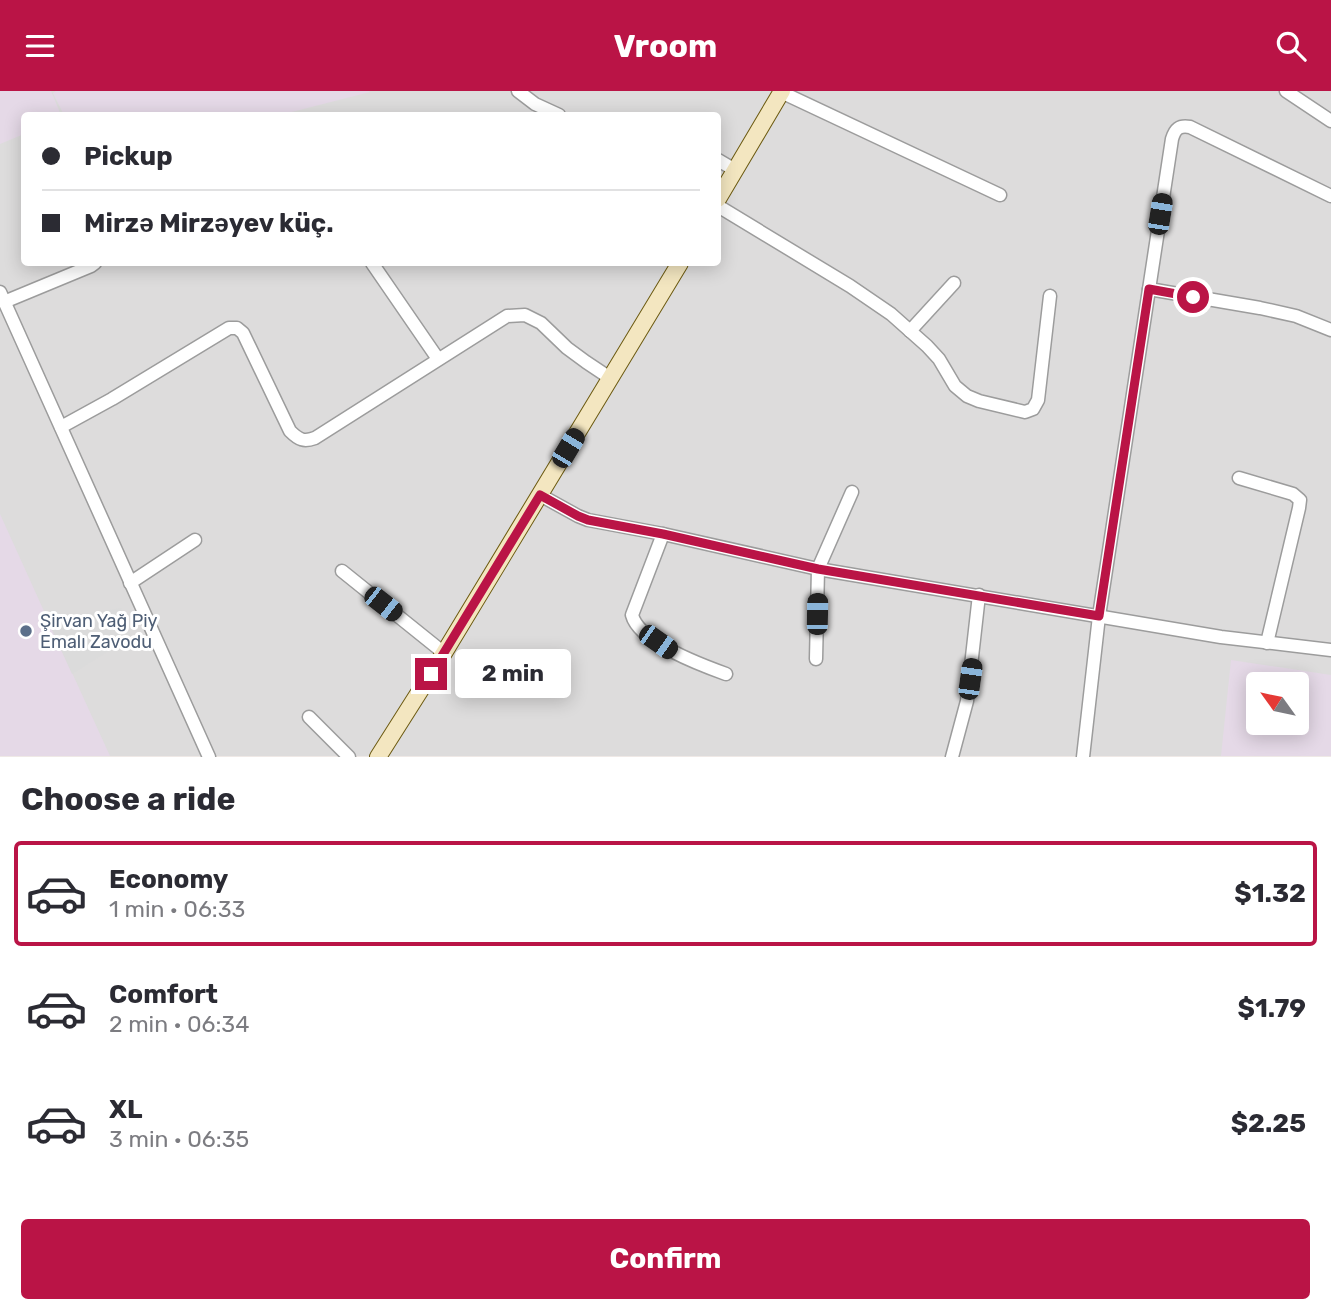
<!DOCTYPE html>
<html lang="en">
<head>
<meta charset="utf-8">
<style>
  body { margin:0; font-family:Rubik,sans-serif; background:#f2f2f3; color:#2b2b33; height:100vh; display:flex; flex-direction:column; font-size:26px; white-space:nowrap }
  * { box-sizing:border-box; margin:0 }
  p { font-size:23px; color:#7c7c81 }
  .icon { flex:none; width:38px; height:38px; fill:none; stroke:currentColor; stroke-width:2; stroke-linecap:round; stroke-linejoin:round }
  .map { position:relative; height:666px; overflow:hidden }
  .details { display:flex; flex-direction:column; background:#fff; flex:1 }
  .details>* { flex:none }
  .hud { position:absolute; left:21px; top:21px; width:700px; height:154px; border-radius:7px; box-shadow:0 4px 18px #0003; display:grid; align-content:center; height:154px; padding:0 21px; background:#fff }
  .needle { width:46px; rotate:303deg }
  .buttons { position:absolute; left:1246px; top:581px; display:grid; gap:14px }
  .buttons a { display:grid; place-items:center; width:63px; height:63px; border-radius:7px; background:#fff; box-shadow:0 4px 18px #0003; font-size:35px }
  .end { position:absolute; width:32px; height:32px; margin:-16px; border:9px solid #ba1446; background:#fff; box-shadow:0 0 0 4px #fff }
  .from { border-radius:50% }
  .bubble { position:absolute; height:49px; border-radius:7px; background:#fff; box-shadow:0 4px 18px #0003; font-size:23px; font-weight:700; line-height:49px; text-align:center }
  .car { position:absolute; width:21px; height:42px; margin:-21px -10px; border-radius:9px; box-shadow:0 0 5px 2px #0007; background:linear-gradient(#222 24%,#8ab4d8 0 40%,#222 0 76%,#8ab4d8 0 86%,#222 0) }
  .hud b { display:flex; align-items:center; gap:24px; height:66px; font-size:26px }
  .hud b+b { border-top:2px solid #e1e1e2 }
  .hud i { width:18px; height:18px; background:#2b2b33 }
  ul { padding:0; list-style:none }
  li { display:flex; align-items:center; gap:21px; height:105px; margin:0 14px 10px; padding:0 7px; border:4px solid transparent; border-radius:7px }
  li div { flex:1 }
  li b { display:block; font-size:26px }
  li em { font-style:normal; font-weight:700 }
  li.on { border-color:#ba1446 }
  li>.icon { width:63px; height:63px; stroke-width:1.5 }
  h2 { padding:0 21px; font-size:32px; line-height:84px }
  .cta { display:flex; gap:14px; margin-top:auto; padding:14px 21px }
  .cta a { flex:1; height:80px; border-radius:7px; background:#ba1446; color:#fff; font-size:28px; font-weight:700; line-height:80px; text-align:center }
  header { display:flex; justify-content:space-between; align-items:center; height:91px; padding:0 21px; background:#ba1446; color:#fff; font-size:32px; font-weight:700 }
  .map>svg:first-child { display:block }
  .residential { fill:#dddcdc; fill-rule:evenodd }
  .industrial { fill:#e5d9e7; fill-rule:evenodd }
  .parking { fill:#dbdbdb }
  .lines { fill:none; stroke-linecap:round; stroke-linejoin:round }
  .street-casing { stroke:#9c9c9c; stroke-width:15 }
  .secondary-casing { stroke:#6c5a10; stroke-width:18 }
  .street { stroke:#fff; stroke-width:12 }
  .secondary { stroke:#f3e6c0; stroke-width:16 }
  .route { stroke:#ba1446; stroke-width:9 }
  .service-dot { fill:#5c6f8a; stroke:#fff; stroke-width:2.5 }
  .labels { text-anchor:middle; dominant-baseline:central; stroke-width:6; stroke-linejoin:round; paint-order:stroke }
  .service-label { font-size:18px; fill:#4e5e75; stroke:#fff; text-anchor:start }
</style>
</head>
<body>
<header><svg class="icon" aria-label="menu" viewBox="0 0 24 24"><path d="M4 6h16M4 12h16M4 18h16"/></svg>Vroom<svg class="icon" aria-label="search" viewBox="0 0 24 24"><circle cx="10" cy="10" r="6"/><path d="M15 15l6 6"/></svg></header>
<div class="map">
<svg width="1331" height="666" viewBox="0 0 1331 666">
  <rect width="100%" height="100%" fill="#efe9e6"/>
  <path class="residential" d="M0,0H1331V665H0ZM24,24H718V172H24ZM1258,593H1297V632H1258Z"/>
  <g class="industrial">
    <path d="M0,0H51L61,24H24V43L0,53Z"/>
    <path d="M56,0H369L370,1L280,24H64L53,2Z"/>
    <path d="M0,423L58,551L110,665H0Z"/>
    <path d="M1231,569L1331,584V665H1221ZM1297,593V632H1258V593Z"/>
  </g>
  <path class="parking" d="M121,517L131,546L72,583L47,528Z"/>
  <g class="lines">
    <g class="street-casing">
      <g id="street">
        <path d="M518,0L535,13L559,24"/>
        <path d="M1286,0L1331,30"/>
        <path d="M781,1L1000,104"/>
        <path d="M718,69L735,79"/>
        <path d="M718,115L850,195L891,223L927,255L939,268L955,295L967,305L979,310L1025,321L1033,318L1038,309L1050,205"/>
        <path d="M372,172L438,268"/>
        <path d="M1149,198L1260,217L1296,225L1331,239"/>
        <path d="M0,201L209,666"/>
        <path d="M4,211L91,175L95,172"/>
        <path d="M910,240L954,192"/>
        <path d="M61,336L112,308L229,237H237L243,242L290,340C299,349 304,351 315,347L507,225L525,224L541,232L567,257L586,271L610,287"/>
        <path d="M1239,387L1293,403L1300,409L1299,417L1267,552"/>
        <path d="M540,404L578,425L588,429L663,443L818,478L1221,546L1331,559"/>
        <path d="M663,443L632,524C639,551 701,574 726,583"/>
        <path d="M342,480L444,562"/>
        <path d="M130,492L195,449"/>
        <path d="M816,568L818,478L852,401"/>
        <path d="M309,626L349,666"/>
        <path d="M952,666L967,610L979,504"/>
        <path d="M1083,666L1099,525L1172,48C1175,38 1179,34 1190,36L1331,105"/>
      </g>
    </g>
    <g class="secondary-casing">
      <g id="secondary">
        <path d="M718,108L782,0"/>
        <path d="M378,666L444,562L680,172"/>
      </g>
    </g>
    <use href="#street" class="street"/>
    <use href="#secondary" class="secondary"/>
  </g>
  <g class="lines">
    <path class="route" d="M431,583L540,404L578,425L588,429L663,443L818,478L1099,525L1149,198L1193,206"/>
  </g>
  <circle class="service-dot" cx="26" cy="540" r="7"/>
  <g class="labels">
    <g class="service-label">
      <text x="40" y="530">Şirvan Yağ Piy<tspan x="40" dy="21">Emalı Zavodu</tspan></text>
    </g>
  </g>
</svg>
<div class="buttons">
<a><svg class="needle" viewBox="-14 -14 28 28"><path d="M0-13l5 13h-10z" fill="#e53935"/><path d="M0 13l5-13h-10z" fill="#7c7c81"/></svg></a>
</div>
<i class="end from" style="left:1193px;top:206px"></i>
<i class="end" style="left:431px;top:583px"></i>
<div class="bubble" style="left:455px;top:558px;width:116px">2 min</div>
<i class="car" style="left:1160px;top:123px;rotate:9deg"></i>
<i class="car" style="left:568px;top:357px;rotate:31deg"></i>
<i class="car" style="left:383px;top:513px;rotate:128deg"></i>
<i class="car" style="left:817px;top:523px;rotate:1deg"></i>
<i class="car" style="left:658px;top:551px;rotate:125deg"></i>
<i class="car" style="left:970px;top:588px;rotate:8deg"></i>
<div class="hud">
<b><i class="from"></i>Pickup</b>
<b><i></i>Mirzə Mirzəyev küç.</b>
</div>
</div>
<section class="details">
<h2>Choose a ride</h2>
<ul>
<li class="on"><svg class="icon" aria-label="car" viewBox="0 0 24 24"><path d="M5 17H2v-5l4-1 3-4h7l3 4 3 1v5h-3M9 17h6M6 11h13"/><circle cx="7" cy="17" r="2"/><circle cx="17" cy="17" r="2"/></svg><div><b>Economy</b><p>1 min · 06:33</p></div><em>$1.32</em></li>
<li><svg class="icon" aria-label="car" viewBox="0 0 24 24"><path d="M5 17H2v-5l4-1 3-4h7l3 4 3 1v5h-3M9 17h6M6 11h13"/><circle cx="7" cy="17" r="2"/><circle cx="17" cy="17" r="2"/></svg><div><b>Comfort</b><p>2 min · 06:34</p></div><em>$1.79</em></li>
<li><svg class="icon" aria-label="car" viewBox="0 0 24 24"><path d="M5 17H2v-5l4-1 3-4h7l3 4 3 1v5h-3M9 17h6M6 11h13"/><circle cx="7" cy="17" r="2"/><circle cx="17" cy="17" r="2"/></svg><div><b>XL</b><p>3 min · 06:35</p></div><em>$2.25</em></li>
</ul>
<div class="cta"><a>Confirm</a></div>
</section>
</body>
</html>
